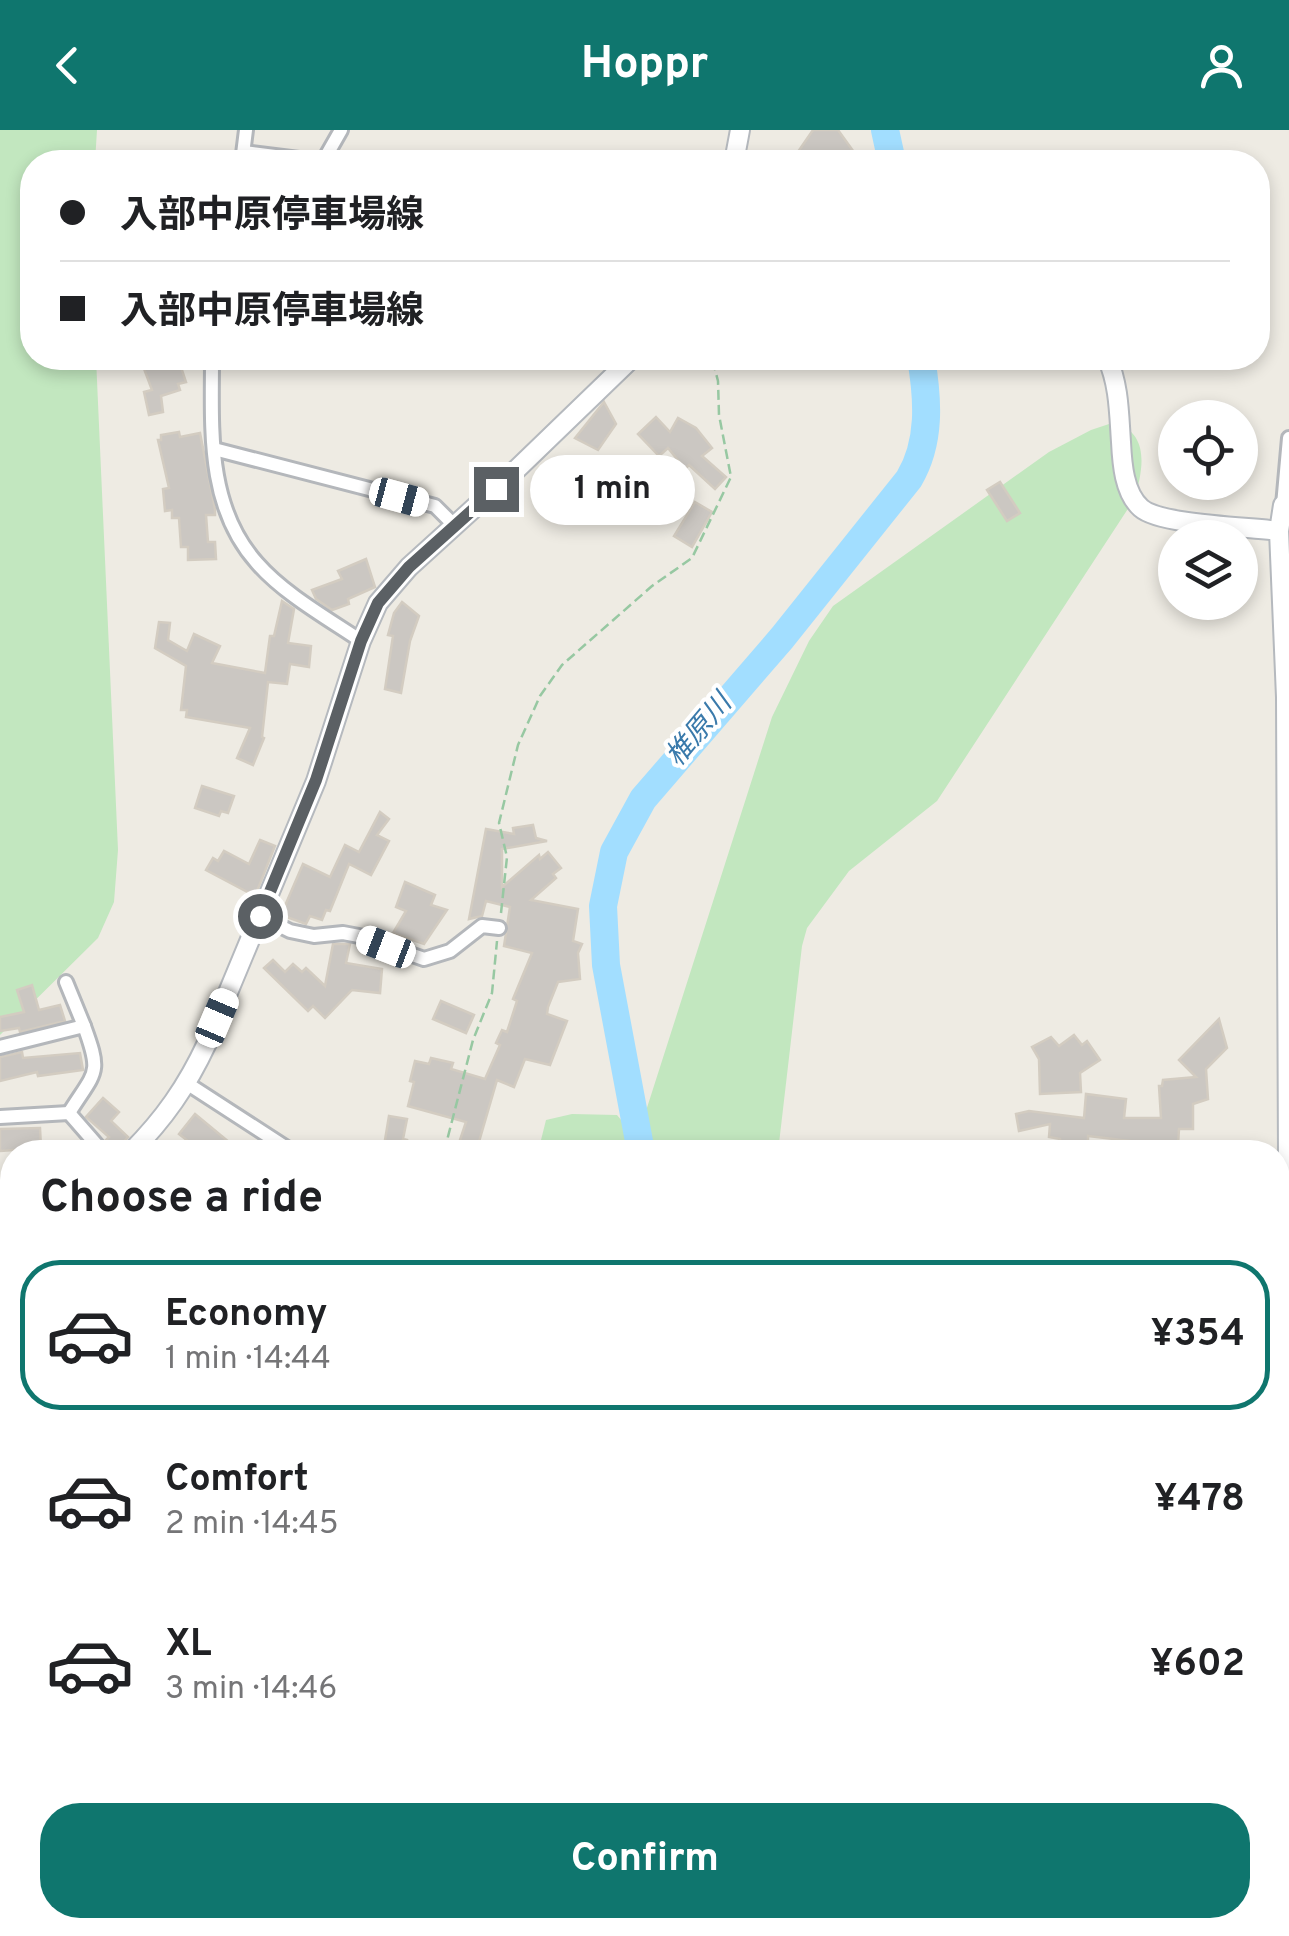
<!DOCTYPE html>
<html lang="en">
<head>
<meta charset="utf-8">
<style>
  body { margin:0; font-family:Overpass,"Noto Sans JP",sans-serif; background:#f6f6f6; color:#202124; height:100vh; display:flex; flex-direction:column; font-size:38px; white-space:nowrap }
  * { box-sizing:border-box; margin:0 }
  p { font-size:32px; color:#757577 }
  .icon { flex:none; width:55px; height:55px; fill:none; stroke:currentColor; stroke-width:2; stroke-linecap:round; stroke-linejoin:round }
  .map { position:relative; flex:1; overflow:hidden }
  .drawer { position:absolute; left:0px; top:1010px; width:1290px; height:798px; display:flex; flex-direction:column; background:#fff; border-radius:40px 40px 0 0; box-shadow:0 5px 15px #0003 }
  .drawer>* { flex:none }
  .top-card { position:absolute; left:20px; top:20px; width:1250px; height:220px; border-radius:40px; box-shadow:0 5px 15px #0003; display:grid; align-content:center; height:220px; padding:0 40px; background:#fff }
  .controls { position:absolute; left:1158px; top:270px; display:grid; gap:20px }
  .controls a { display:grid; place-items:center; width:100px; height:100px; border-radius:50%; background:#fff; box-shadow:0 5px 15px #0003; font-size:50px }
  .end { position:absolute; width:45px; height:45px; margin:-22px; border:12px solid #5b6064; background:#fff; box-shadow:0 0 0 5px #fff }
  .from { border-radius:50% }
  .bubble { position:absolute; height:70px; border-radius:35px; background:#fff; box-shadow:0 5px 15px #0003; font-size:32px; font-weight:700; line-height:70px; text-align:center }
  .car { position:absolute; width:30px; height:60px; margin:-30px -15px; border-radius:12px; box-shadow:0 0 8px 2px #0007; background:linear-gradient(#fff 24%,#345 0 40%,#fff 0 76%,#345 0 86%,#fff 0) }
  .top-card b { display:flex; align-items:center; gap:35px; height:95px; font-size:38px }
  .top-card b+b { border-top:2px solid #e0e0e0 }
  .top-card i { width:25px; height:25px; background:#202124 }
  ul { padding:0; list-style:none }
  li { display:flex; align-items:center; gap:30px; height:150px; margin:0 20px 15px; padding:0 20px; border:5px solid transparent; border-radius:40px }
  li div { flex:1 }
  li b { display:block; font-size:38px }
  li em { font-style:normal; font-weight:700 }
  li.selected { border-color:#0f766e }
  li>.icon { width:90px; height:90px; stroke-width:1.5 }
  h2 { padding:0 40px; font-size:45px; line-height:120px }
  .cta { display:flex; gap:20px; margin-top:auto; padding:20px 40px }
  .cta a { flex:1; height:115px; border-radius:40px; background:#0f766e; color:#fff; font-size:40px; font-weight:700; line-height:115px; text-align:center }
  header { display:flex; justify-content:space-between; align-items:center; height:130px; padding:0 40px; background:#0f766e; color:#fff; font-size:45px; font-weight:700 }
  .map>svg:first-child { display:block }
  .green { fill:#c2e7bf }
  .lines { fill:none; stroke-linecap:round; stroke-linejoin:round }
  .river { stroke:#a2deff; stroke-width:28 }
  .building { fill:#cbc7c2; stroke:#d3ccc1; stroke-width:2.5 }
  .street-casing { stroke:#b4b7bb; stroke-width:18 }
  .secondary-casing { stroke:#b5b9be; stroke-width:22 }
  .path { stroke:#97c8a2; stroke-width:2.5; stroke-dasharray:10 5; stroke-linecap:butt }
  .street { stroke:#fff; stroke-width:12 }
  .secondary { stroke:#fff; stroke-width:18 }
  .route { stroke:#5b6064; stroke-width:12 }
  .labels { text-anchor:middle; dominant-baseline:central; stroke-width:8; stroke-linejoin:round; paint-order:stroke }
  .water-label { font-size:28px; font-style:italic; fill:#3a7aab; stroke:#fff }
</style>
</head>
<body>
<header><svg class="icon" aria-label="back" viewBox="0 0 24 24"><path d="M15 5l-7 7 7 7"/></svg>Hoppr<svg class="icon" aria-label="person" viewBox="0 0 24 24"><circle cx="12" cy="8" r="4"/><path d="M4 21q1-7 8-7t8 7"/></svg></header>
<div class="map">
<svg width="1289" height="1806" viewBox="0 0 1289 1806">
  <rect width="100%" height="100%" fill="#eeebe3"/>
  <g class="green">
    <path d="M0,0H97L95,32H32V228H96L118,720L114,772L98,808L0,905Z"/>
    <path d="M1115,292C1150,305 1143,338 1135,368L937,671L849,741L807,798L802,816L778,1022H538L546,990L572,984L617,985L637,1009L772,587L809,511L833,476L1049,322L1091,300Z"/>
  </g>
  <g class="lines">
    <g class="river">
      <path d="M885,0L892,32"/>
      <path d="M641,1022L606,835L603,776L614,722L643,669L782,508L909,349C931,312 928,269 921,228"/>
      <path d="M734,1795L737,1806"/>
    </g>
  </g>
  <g class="building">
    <path d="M813,0H838L856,25L847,32H791Z"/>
    <path d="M140,228H178L186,252L178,254L180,260L161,266L163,282L149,285L144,262L152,260Z"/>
    <path d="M604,272L616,294L598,320L575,308Z"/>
    <path d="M656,287L670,302L678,288L696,298L712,318L702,326L726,347L715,359L689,335L685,339L668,318L659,326L638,304Z"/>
    <path d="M179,302L180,307L200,303L215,379V385H206L208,412H215L216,429L188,430V417H181L179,388H172V380L165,381L163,359L169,358L158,310H161V305Z"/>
    <path d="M644,347L651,361L621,377L614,363Z"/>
    <path d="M1000,352L1020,383L1007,391L987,360Z"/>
    <path d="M695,372L712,382L692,417L674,406Z"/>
    <path d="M366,429L375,457L348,469L349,474L332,480L316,469L312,460L342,449L338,441Z"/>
    <path d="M282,471L294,479L288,513L311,516L309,537L290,534L287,554L268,552L262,607L264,608L253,635L237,628L250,598L186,587L187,580H181L186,536L155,518L159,492L170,493L168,510L187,521L194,504L220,516L212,533L265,543L270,506H274Z"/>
    <path d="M402,472L419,486L410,511L401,563L385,559L393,506L388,505L394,483Z"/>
    <path d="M202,656L234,666L228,683L221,681L219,686L195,678Z"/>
    <path d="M380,682L389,689L377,705L389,711L371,745L349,734L330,781L326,780L322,790L310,786L306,794L281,785L303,734L330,747L345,715L359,722Z"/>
    <path d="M533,695L536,708L547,711L502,719V757L539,725L540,729L548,722L561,738L553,744L556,748L531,770L578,779L573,811L582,814L578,823L580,849L558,852L548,877L547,884L567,891L550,935L525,929L514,957L497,950L476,1022H456L466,992L408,976L414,952L410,951L415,931L429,934L431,928L453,933L451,939L485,949L500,915L496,913L502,900L507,902L517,871L513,869L532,823L504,816L510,777L486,771L482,786L469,789L486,699L514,704L513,698Z"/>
    <path d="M260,710L275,716L255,766L206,740L213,728L218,731L224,721L249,734Z"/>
    <path d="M405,752L435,765L431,775L447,780L424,814L393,803L406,781L396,777Z"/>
    <path d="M333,814H350L346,833L382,839L380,863L352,860L325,888L313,876L308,881L264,838L273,830L285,842L293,834L302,842L306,838L325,856Z"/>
    <path d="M32,855L39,880L60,875L65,891L20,902L19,898L0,901V887L24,882L17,860Z"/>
    <path d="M441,871L474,885L466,903L433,889Z"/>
    <path d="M1219,889L1227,918L1206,939L1208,969L1193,974V999H1179L1178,1015L1139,1016V1012L1088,1006V1011L1079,1014L1060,1012V1009L1049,1007L1050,994L1019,1001L1016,984L1029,981L1084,988L1086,964L1126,969L1124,988H1161L1159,956H1162L1163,950L1196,947L1179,930Z"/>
    <path d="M1074,905L1082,915L1087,911L1100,930L1080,943L1081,962L1040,964L1039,929L1032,917L1051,907L1059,916Z"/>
    <path d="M22,922L23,928L80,923L83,940L38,946L37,942L0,951V927Z"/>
    <path d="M103,968L119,982L111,991L128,1007L116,1020L106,1010L109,1007L86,987Z"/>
    <path d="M195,984L241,1022H202L179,1004Z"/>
    <path d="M389,986L407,989L403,1009L407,1010L405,1022H383Z"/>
    <path d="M40,998L41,1018L0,1021V999Z"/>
  </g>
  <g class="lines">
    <g class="street-casing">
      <g id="street">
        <path d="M244,22L315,31L325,28L341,0"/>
        <path d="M242,32L246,0"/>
        <path d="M212,228C212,298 206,376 257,433C284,464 327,488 361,511"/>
        <path d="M214,319L435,376L455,396"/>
        <path d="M1283,375L1289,308"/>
        <path d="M260,786L290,801L314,806L343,803L359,806L424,829L450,821L482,796L499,798"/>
        <path d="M66,852L84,896"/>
        <path d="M0,917L84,896C102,945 96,940 69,983"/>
        <path d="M188,954L293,1022"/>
        <path d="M69,983L103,1022"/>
        <path d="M0,987L69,983"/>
        <path d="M0,1065L12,1058"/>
        <path d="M0,1485L12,1470"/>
        <path d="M0,1513L12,1517"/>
        <path d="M0,1701L3,1806"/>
        <path d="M482,1795L483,1806"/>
        <path d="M693,1795L698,1806"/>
        <path d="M1081,1806L1085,1795"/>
        <path d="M1110,1806L1114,1795"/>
      </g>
    </g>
    <g class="secondary-casing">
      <g id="secondary">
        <path d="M734,32L740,0"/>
        <path d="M1107,228C1119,254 1119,283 1121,312C1122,333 1124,363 1141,378C1160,395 1251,397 1279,401"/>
        <path d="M131,1022C164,989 187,956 207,913L316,651L361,511L378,473L409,437L517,339L632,228"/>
        <path d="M1278,1064L1288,1028L1286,567L1279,401L1283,375"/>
        <path d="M0,1197L12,1178"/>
        <path d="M1278,1350L1289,1367"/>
      </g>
    </g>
    <g class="path">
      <path d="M501,783L507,727L499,693L518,615L540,566L562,535L652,456L692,428L731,347L719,285L718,251L712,228"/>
      <path d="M444,1022L473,910L492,863L497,811"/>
    </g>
    <use href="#street" class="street"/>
    <use href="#secondary" class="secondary"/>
  </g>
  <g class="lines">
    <path class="route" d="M260,786L316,650L361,511L378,473L409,437L496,359"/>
  </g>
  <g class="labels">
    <g class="water-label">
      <text transform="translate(700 601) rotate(-50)">椎原川</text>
    </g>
  </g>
</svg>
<div class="controls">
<a><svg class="icon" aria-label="locate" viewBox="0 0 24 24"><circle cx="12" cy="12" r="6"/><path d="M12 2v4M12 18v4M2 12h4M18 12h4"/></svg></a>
<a><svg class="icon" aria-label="layers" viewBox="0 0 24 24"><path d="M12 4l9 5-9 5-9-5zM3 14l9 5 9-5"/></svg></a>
</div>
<i class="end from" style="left:260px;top:786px"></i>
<i class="end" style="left:496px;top:359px"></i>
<div class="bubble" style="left:530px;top:325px;width:165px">1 min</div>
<i class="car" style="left:399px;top:367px;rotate:105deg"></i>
<i class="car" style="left:386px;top:817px;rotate:291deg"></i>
<i class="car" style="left:217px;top:888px;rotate:23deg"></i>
<div class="top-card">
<b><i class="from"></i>入部中原停車場線</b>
<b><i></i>入部中原停車場線</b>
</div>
<section class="drawer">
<h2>Choose a ride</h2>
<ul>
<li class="selected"><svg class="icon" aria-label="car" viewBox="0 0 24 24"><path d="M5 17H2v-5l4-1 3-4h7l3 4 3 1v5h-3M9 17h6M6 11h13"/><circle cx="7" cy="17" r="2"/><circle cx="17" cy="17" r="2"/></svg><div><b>Economy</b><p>1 min · 14:44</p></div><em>¥354</em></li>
<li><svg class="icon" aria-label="car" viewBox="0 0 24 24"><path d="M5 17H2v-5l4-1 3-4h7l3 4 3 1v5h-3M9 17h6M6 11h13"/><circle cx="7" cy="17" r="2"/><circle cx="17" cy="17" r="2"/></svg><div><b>Comfort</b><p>2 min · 14:45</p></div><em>¥478</em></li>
<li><svg class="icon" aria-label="car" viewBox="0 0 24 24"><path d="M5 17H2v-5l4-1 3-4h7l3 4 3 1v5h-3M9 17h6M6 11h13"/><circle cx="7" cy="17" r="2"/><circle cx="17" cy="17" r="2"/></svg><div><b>XL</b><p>3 min · 14:46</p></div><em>¥602</em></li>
</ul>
<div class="cta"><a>Confirm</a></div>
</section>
</div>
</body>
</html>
